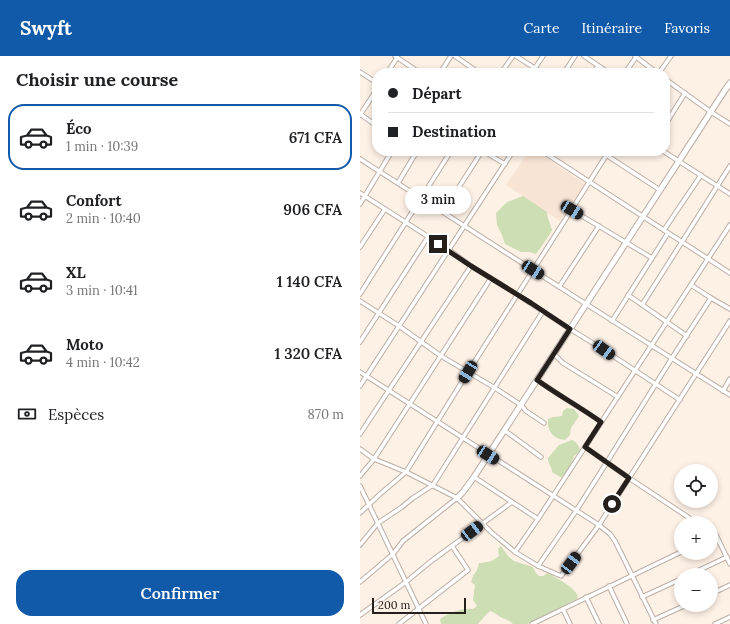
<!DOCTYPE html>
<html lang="fr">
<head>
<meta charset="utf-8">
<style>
  body { margin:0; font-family:Lora,serif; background:#f6f6f6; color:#202124; height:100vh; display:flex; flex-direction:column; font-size:15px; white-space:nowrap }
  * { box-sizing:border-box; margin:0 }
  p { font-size:13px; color:#757577 }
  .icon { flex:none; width:22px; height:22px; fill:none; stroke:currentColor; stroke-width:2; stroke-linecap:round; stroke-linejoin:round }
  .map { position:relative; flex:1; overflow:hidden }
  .side { display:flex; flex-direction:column; background:#fff; width:360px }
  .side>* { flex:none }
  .hud { position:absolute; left:12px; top:12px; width:298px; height:88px; border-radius:16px; box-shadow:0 2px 6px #0003; display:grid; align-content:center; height:88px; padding:0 16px; background:#fff }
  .fabs { position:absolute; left:314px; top:408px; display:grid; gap:8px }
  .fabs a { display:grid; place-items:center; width:44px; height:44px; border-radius:50%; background:#fff; box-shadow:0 2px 6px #0003; font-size:20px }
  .scale { position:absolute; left:12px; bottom:10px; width:94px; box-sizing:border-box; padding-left:4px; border:2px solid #25201c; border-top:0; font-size:11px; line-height:14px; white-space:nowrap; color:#25201c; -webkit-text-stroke:3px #fdf0e5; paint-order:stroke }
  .end { position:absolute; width:18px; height:18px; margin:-9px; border:5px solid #25201c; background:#fff; box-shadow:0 0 0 2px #fff }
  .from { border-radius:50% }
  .bubble { position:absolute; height:28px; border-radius:14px; background:#fff; box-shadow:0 2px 6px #0003; font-size:13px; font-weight:600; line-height:28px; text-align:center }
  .car { position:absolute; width:12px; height:24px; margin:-12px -6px; border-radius:5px; box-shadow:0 0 3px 1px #0007; background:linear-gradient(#222 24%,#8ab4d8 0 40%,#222 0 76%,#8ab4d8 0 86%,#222 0) }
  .hud b { display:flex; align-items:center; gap:14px; height:38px; font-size:15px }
  .hud b+b { border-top:1px solid #e0e0e0 }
  .hud i { width:10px; height:10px; background:#202124 }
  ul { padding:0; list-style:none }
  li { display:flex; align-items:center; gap:12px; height:66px; margin:0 8px 6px; padding:0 8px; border:2px solid transparent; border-radius:16px }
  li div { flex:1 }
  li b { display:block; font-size:15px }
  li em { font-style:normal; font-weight:600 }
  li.selected { border-color:#115aa9 }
  li>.icon { width:36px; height:36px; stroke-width:1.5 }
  h2 { padding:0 16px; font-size:18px; line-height:48px }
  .pay { display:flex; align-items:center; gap:10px; height:44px; padding:0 16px; font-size:15px }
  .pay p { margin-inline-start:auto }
  .cta { display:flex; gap:8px; margin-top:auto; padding:8px 16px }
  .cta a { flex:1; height:46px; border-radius:16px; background:#115aa9; color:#fff; font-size:16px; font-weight:600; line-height:46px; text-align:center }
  header { display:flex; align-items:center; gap:24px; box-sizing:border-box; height:56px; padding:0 20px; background:#115aa9; color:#fff }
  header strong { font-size:19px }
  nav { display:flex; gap:22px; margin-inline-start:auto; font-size:14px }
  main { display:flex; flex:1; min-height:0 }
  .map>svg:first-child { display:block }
  .built { fill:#f8e4d5 }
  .water { fill:#cddeb4 }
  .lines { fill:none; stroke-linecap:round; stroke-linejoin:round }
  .street-casing { stroke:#bbaea5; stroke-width:5.5 }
  .secondary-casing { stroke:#bbaea5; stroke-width:7 }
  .street { stroke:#fff; stroke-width:3.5 }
  .secondary { stroke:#fff; stroke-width:5 }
  .route { stroke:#25201c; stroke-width:5 }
</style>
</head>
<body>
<header>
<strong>Swyft</strong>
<nav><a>Carte</a><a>Itinéraire</a><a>Favoris</a></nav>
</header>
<main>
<section class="side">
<h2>Choisir une course</h2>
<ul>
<li class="selected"><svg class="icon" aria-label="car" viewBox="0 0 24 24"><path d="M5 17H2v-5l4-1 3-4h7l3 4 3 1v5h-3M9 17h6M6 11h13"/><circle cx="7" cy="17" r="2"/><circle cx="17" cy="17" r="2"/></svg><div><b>Éco</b><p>1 min · 10:39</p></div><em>671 CFA</em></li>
<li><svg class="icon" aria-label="car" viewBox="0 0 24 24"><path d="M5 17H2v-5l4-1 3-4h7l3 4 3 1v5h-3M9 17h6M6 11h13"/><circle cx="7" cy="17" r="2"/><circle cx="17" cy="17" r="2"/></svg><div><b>Confort</b><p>2 min · 10:40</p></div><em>906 CFA</em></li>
<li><svg class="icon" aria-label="car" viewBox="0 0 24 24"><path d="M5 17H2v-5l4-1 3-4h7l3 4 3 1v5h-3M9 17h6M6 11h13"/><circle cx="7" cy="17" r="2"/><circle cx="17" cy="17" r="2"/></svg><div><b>XL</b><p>3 min · 10:41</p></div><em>1 140 CFA</em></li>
<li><svg class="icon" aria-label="car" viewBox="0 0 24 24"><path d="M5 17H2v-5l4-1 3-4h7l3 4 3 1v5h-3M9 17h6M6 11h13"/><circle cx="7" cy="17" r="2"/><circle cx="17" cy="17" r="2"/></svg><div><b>Moto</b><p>4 min · 10:42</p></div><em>1 320 CFA</em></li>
</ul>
<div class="pay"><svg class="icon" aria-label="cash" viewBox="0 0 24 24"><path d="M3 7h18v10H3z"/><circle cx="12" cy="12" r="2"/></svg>Espèces<p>870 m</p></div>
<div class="cta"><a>Confirmer</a></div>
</section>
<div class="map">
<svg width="370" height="568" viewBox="0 0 370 568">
  <rect width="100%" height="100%" fill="#fdf0e5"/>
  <path class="built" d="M169,95H176L225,128L200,165L146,129Z"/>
  <g class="water">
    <path d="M163,140L187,156L188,162L192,174L188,181L176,198L169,196H161L145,188L142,179L137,169L136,157L147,146Z"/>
    <path d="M207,352L214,353L219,360L211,372L210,379L205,384C193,383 187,375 188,363L193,361L202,360L203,355Z"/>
    <path d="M212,384C216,386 218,388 220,393L218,397L214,400C213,405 207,417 203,420C202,421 201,421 200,421L192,416C192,410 188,409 188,402L199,389Z"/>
    <path d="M141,490L148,500L154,505L173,511L176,517L179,520H183L188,517C197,523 214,530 218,540L217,543L183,561L167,568H153C149,564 145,563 140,561C137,558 135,557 130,555L124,561L118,568H81L80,563C90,557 101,552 113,553L117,550L113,544L115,529L111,526L113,520L117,514L119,507C127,507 133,505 139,500L138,493Z"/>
  </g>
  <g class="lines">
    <g class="street-casing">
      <g id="street">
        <path d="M35,0L60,17"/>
        <path d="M95,0L119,17"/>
        <path d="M156,0L182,17"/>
        <path d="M224,0L249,17"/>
        <path d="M275,0L297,17"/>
        <path d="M175,12L183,0"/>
        <path d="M0,16L17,27"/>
        <path d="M27,17L37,2"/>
        <path d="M80,17L91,0"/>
        <path d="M141,17L153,0"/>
        <path d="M204,17L215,0"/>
        <path d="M233,17L238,10"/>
        <path d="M265,17L276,1"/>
        <path d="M299,17L311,0"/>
        <path d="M305,23L351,56L370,68"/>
        <path d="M0,58L17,70"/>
        <path d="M0,59L17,33"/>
        <path d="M305,69L325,37"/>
        <path d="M123,95L145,108"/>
        <path d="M182,95L370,217"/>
        <path d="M240,95L300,134"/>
        <path d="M303,95L370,138"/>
        <path d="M0,103L226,248L370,339"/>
        <path d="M38,127L57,95"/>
        <path d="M0,137L89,194L111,210L158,239L210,273L244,294L320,344"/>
        <path d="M0,148L32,95"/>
        <path d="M212,154L292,202"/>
        <path d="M83,156L122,95"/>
        <path d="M304,174L341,119"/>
        <path d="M0,191L25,153"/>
        <path d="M331,229L351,242L370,253"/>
        <path d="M199,231L239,170"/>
        <path d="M0,238L91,95"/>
        <path d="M268,239L327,280"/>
        <path d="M0,245L39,270L81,300L135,332L161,349L166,355L184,367"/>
        <path d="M282,249L370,110"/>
        <path d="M252,265L308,177"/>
        <path d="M0,286L68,181"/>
        <path d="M194,298L203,307L258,341"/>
        <path d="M0,316L239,469L250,478L255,485L296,568"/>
        <path d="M177,324C198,339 220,351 241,366"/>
        <path d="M0,330L153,95"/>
        <path d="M363,335L370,323"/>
        <path d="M144,374L181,401"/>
        <path d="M0,378L111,210"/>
        <path d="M225,391L269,422L337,467"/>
        <path d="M0,393L14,403L46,416L97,442L131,476L155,496L178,510L201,520L239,469L370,265"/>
        <path d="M0,420L14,403L131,222"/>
        <path d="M114,421L178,463"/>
        <path d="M0,430L66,568"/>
        <path d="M0,457L19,439L46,416L108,316L249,95"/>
        <path d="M351,476L356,479L370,508"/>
        <path d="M0,489L18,467L42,451L53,442L73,429L183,255"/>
        <path d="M155,496L178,463L370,169"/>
        <path d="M178,510L216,455L247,406L312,302L351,242"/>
        <path d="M329,519L367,501"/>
        <path d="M0,526L33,498L43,485L97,442"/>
        <path d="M249,530L267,568"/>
        <path d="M351,538L370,529"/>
        <path d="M226,541L239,568"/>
        <path d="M282,541L321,523"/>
        <path d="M203,553L210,568"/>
        <path d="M0,559L46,526L70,506L152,446"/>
        <path d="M293,564L326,549"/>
        <path d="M39,568L108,514L92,490"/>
        <path d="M172,568L321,496"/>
        <path d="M355,568L370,561"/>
      </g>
    </g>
    <g class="secondary-casing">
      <path id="secondary" d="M97,442L103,436L114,421L365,34L370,27"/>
    </g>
    <use href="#street" class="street"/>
    <use href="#secondary" class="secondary"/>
  </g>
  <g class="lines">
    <path class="route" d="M78,188L111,210L171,247L210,273L177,324C198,339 220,351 241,366L225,391L269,422L252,448"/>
  </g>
</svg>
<div class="fabs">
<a><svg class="icon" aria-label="locate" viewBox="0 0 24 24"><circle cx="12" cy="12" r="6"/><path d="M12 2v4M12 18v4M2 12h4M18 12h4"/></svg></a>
<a>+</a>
<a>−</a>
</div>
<div class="scale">200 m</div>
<i class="end from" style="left:252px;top:448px"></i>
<i class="end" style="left:78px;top:188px"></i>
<div class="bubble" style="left:45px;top:130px;width:66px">3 min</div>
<i class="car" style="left:212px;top:154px;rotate:121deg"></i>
<i class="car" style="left:173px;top:214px;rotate:123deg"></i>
<i class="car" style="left:244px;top:294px;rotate:126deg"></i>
<i class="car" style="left:108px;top:316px;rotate:211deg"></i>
<i class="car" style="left:128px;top:399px;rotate:123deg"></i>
<i class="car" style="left:112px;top:475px;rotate:53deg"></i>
<i class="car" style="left:211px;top:507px;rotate:37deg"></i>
<div class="hud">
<b><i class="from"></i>Départ</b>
<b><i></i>Destination</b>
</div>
</div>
</main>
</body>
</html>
